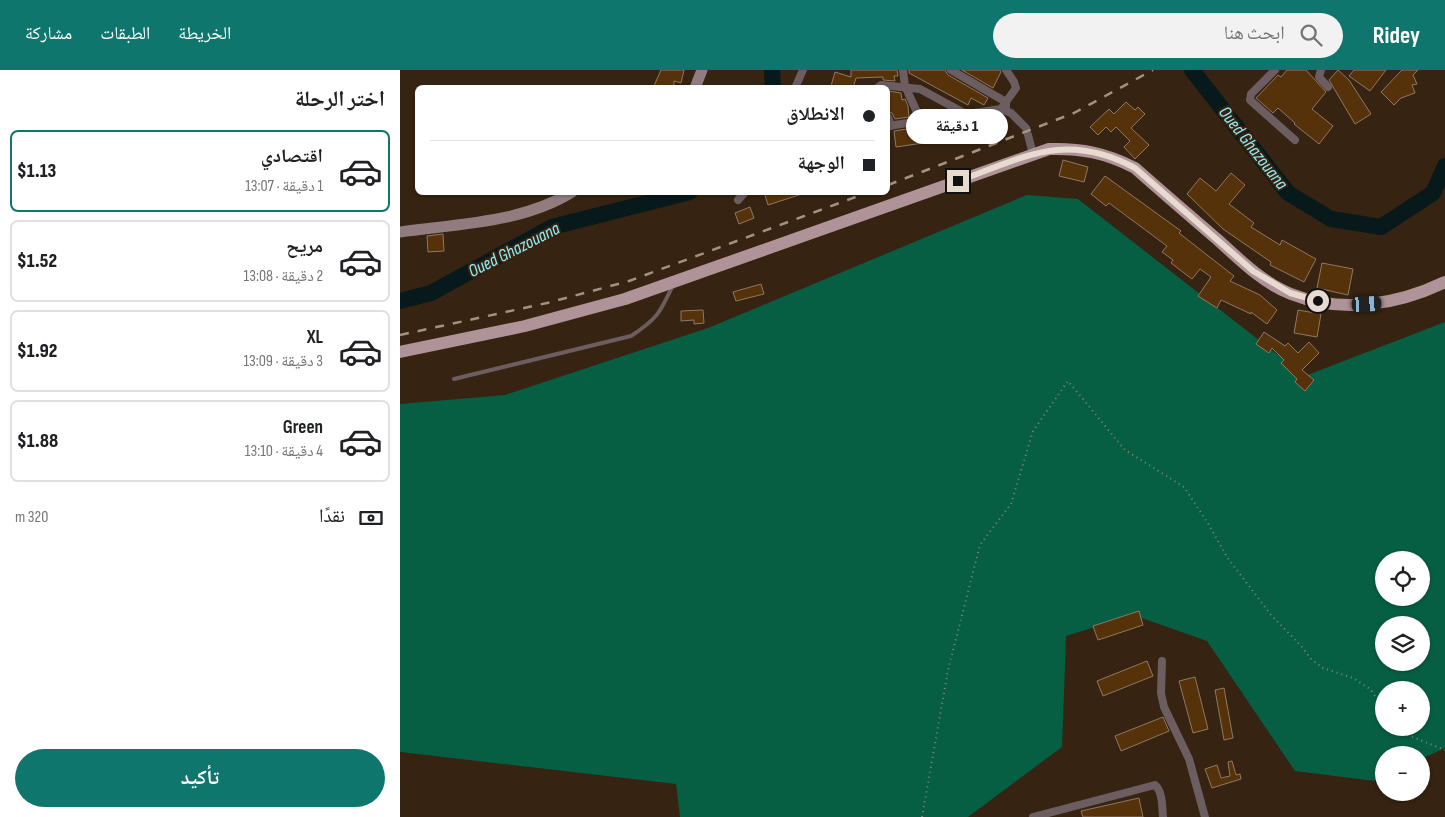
<!DOCTYPE html>
<html lang="ar">
<head>
<meta charset="utf-8">
<style>
  body { margin:0; font-family:"Sofia Sans Condensed","Noto Naskh Arabic",sans-serif; background:#f2f2f2; color:#202124; direction:rtl; height:100vh; display:flex; flex-direction:column; font-size:19px; white-space:nowrap }
  * { box-sizing:border-box; margin:0 }
  p { font-size:16px; color:#757577 }
  .icon { flex:none; width:28px; height:28px; fill:none; stroke:currentColor; stroke-width:2; stroke-linecap:round; stroke-linejoin:round }
  .map { position:relative; flex:1; overflow:hidden; direction:ltr }
  .side { display:flex; flex-direction:column; background:#fff; width:400px }
  .side>* { flex:none }
  .top-card { position:absolute; left:15px; top:15px; width:475px; height:110px; border-radius:8px; box-shadow:0 1px 4px #0004; direction:rtl; display:grid; align-content:center; height:110px; padding:0 15px; background:#fff }
  .tools { position:absolute; left:975px; top:481px; display:grid; gap:10px }
  .tools a { display:grid; place-items:center; width:55px; height:55px; border-radius:50%; background:#fff; box-shadow:0 1px 4px #0004; font-size:25px }
  .end { position:absolute; width:22px; height:22px; margin:-11px; border:6px solid #e7dacf; background:#111; box-shadow:0 0 0 2px #111 }
  .from { border-radius:50% }
  .bubble { position:absolute; height:35px; border-radius:18px; background:#fff; box-shadow:0 1px 4px #0004; font-size:16px; font-weight:800; line-height:35px; text-align:center; direction:rtl }
  .car { position:absolute; width:15px; height:30px; margin:-15px -8px; border-radius:6px; box-shadow:0 0 4px 1px #0007; background:linear-gradient(#222 24%,#8ab4d8 0 40%,#222 0 76%,#8ab4d8 0 86%,#222 0) }
  .top-card b { display:flex; align-items:center; gap:18px; height:48px; font-size:19px }
  .top-card b+b { border-top:1px solid #e0e0e0 }
  .top-card i { width:12px; height:12px; background:#202124 }
  ul { padding:0; list-style:none }
  li { display:flex; align-items:center; gap:15px; height:82px; margin:0 10px 8px; padding:0 5px; border:2px solid #e0e0e0; border-radius:8px }
  li div { flex:1 }
  li b { display:block; font-size:19px }
  li em { font-style:normal; font-weight:800 }
  li.on { border-color:#0f766e }
  li>.icon { width:45px; height:45px; stroke-width:1.5 }
  h2 { padding:0 15px; font-size:22px; line-height:60px }
  .pay { display:flex; align-items:center; gap:12px; height:55px; padding:0 15px; font-size:19px }
  .pay p { margin-inline-start:auto }
  .button { display:flex; gap:10px; margin-top:auto; padding:10px 15px }
  .button a { flex:1; height:58px; border-radius:30px; background:#0f766e; color:#fff; font-size:20px; font-weight:800; line-height:58px; text-align:center }
  header { display:flex; align-items:center; gap:30px; box-sizing:border-box; height:70px; padding:0 25px; background:#0f766e; color:#fff }
  header strong { font-size:24px }
  nav { display:flex; gap:28px; margin-inline-start:auto; font-size:18px }
  .search { width:350px; height:45px; background:#f2f2f2; display:flex; align-items:center; gap:12px; box-sizing:border-box; padding:0 18px; border-radius:28px; color:#757577; font-size:19px }
  main { display:flex; flex:1; min-height:0 }
  .map>svg:first-child { display:block }
  .green { fill:#065f43; fill-rule:evenodd }
  .lines { fill:none; stroke-linecap:round; stroke-linejoin:round }
  .river { stroke:#07191b; stroke-width:16 }
  .building { fill:#56320b; stroke:#8f7864 }
  .path { stroke:#928274; stroke-width:2; stroke-dasharray:1 4; stroke-linecap:butt }
  .lane { stroke:#6c5e60; stroke-width:4 }
  .street { stroke:#6c5e60; stroke-width:8 }
  .secondary { stroke:#937c80; stroke-width:11 }
  .primary { stroke:#b09398; stroke-width:12 }
  .rail { stroke:#a29284; stroke-width:2.5; stroke-dasharray:9 9; stroke-linecap:butt }
  .route { stroke:#e7dacf; stroke-width:6 }
  .labels { text-anchor:middle; dominant-baseline:central; stroke-width:4; stroke-linejoin:round; paint-order:stroke }
  .water-label { font-size:18px; font-style:italic; fill:#90eef9; stroke:#362311 }
</style>
</head>
<body>
<header>
<strong>Ridey</strong>
<div class="search"><svg class="icon" aria-label="search" viewBox="0 0 24 24"><circle cx="10" cy="10" r="6"/><path d="M15 15l6 6"/></svg>ابحث هنا</div>
<nav><a>الخريطة</a><a>الطبقات</a><a>مشاركة</a></nav>
</header>
<main>
<div class="map">
<svg width="1045" height="747" viewBox="0 0 1045 747">
  <rect width="100%" height="100%" fill="#362311"/>
  <path class="green" d="M627,125L678,129L905,306L1045,252V678L1021,689V685H984V707L975,711L895,701L807,571L733,545L666,566L662,677L568,747H280L276,714L0,682V334L105,325L308,258ZM984,490H1021V528H984ZM984,555H1021V592H984ZM984,620H1021V658H984Z"/>
  <g class="lines">
    <g class="river">
      <path d="M372,0L373,18"/>
      <path d="M792,0L888,123L931,149L981,157L1033,123L1045,96"/>
      <path d="M0,231L31,223L152,157L290,122"/>
    </g>
  </g>
  <g class="building">
    <path d="M261,0H284L281,13L274,11V18H253Z"/>
    <path d="M451,0H497L498,6H494L495,11L483,10V7L456,8L453,18L431,16L435,2L451,7Z"/>
    <path d="M509,0H545L548,5L588,28L584,35L571,28L568,35L509,3Z"/>
    <path d="M562,0H600L601,2L593,18Z"/>
    <path d="M887,0H906L926,22L912,39L933,56L919,74L894,54L895,53L878,38L873,43L856,28L878,5L881,7Z"/>
    <path d="M938,0L949,10L971,44L955,54L929,10Z"/>
    <path d="M954,0H986L970,21L949,6Z"/>
    <path d="M1002,0H1018L1013,5L1017,14L1012,15L1015,23L1001,28L994,35L981,22Z"/>
    <path d="M488,21L501,23L502,30L505,29L508,36L509,47L495,49L492,43L488,42Z"/>
    <path d="M726,32L735,40L738,37L745,44L731,58L749,75L735,89L724,77L730,71L716,57L711,62L706,57L698,65L690,57L709,39L714,44Z"/>
    <path d="M570,49L572,66L496,77L494,61Z"/>
    <path d="M663,90L688,97L684,112L659,106Z"/>
    <path d="M831,103L845,115L829,134L854,153L851,157L880,175L882,170L916,189L904,212L870,195L871,192L823,159L787,124L800,108L816,121Z"/>
    <path d="M705,106L781,161L779,163L834,206L830,211L860,225L877,240L867,254L851,242V244L821,230L817,238L798,226L811,207L800,199L792,209L771,193L773,190L762,182L767,176L709,133L706,136L691,124Z"/>
    <path d="M364,122H402V124L368,135Z"/>
    <path d="M350,137L354,148L339,154L335,143Z"/>
    <path d="M43,164L44,181L28,182L27,166Z"/>
    <path d="M922,193L953,199L948,225L917,218Z"/>
    <path d="M361,214L364,224L336,231L333,222Z"/>
    <path d="M303,240L304,253L294,254V250L281,251V241Z"/>
    <path d="M898,240L921,244L917,267L894,263Z"/>
    <path d="M864,262L885,276L888,273L898,283L909,272L919,283L902,300L914,310L905,321L895,312L897,309L881,293L884,290L872,278L869,283L856,274Z"/>
    <path d="M739,541L743,555L698,570L693,556Z"/>
    <path d="M747,591L753,606L703,626L697,611Z"/>
    <path d="M795,607L808,659L793,663L779,611Z"/>
    <path d="M824,618L833,668L824,670L815,620Z"/>
    <path d="M763,647L769,661L721,681L715,666Z"/>
    <path d="M832,691L836,705L840,704L841,709L812,718L805,699L817,695L821,708L830,706L828,692Z"/>
    <path d="M739,728L743,747H683L681,741Z"/>
  </g>
  <g class="lines">
    <g class="path">
      <path d="M1000,658L1010,666L1045,680"/>
      <path d="M522,747L548,600L580,475L611,434L633,361L668,311L725,380L784,417L809,455L827,487L871,545L902,577L911,589L923,598L953,608L970,619L984,638"/>
    </g>
    <path class="lane" d="M54,309L231,266C257,249 260,243 273,215"/>
    <g class="street">
      <path d="M503,0L505,16L521,51"/>
      <path d="M551,0L606,32V40"/>
      <path d="M875,0L851,24L850,30L895,70"/>
      <path d="M921,0L919,7L928,17"/>
      <path d="M395,18L403,0"/>
      <path d="M477,18L481,15L520,19L566,44"/>
      <path d="M603,36L616,18L614,12L606,0"/>
      <path d="M488,47L491,56"/>
      <path d="M488,56L601,39L611,43L626,58"/>
      <path d="M628,65L633,84"/>
      <path d="M338,130L345,122"/>
      <path d="M762,591L761,623L764,637L789,689L805,747"/>
      <path d="M633,747L755,715C763,722 762,737 763,747"/>
    </g>
    <g class="secondary">
      <path d="M295,18L302,0"/>
      <path d="M0,162C57,154 122,153 172,122"/>
    </g>
    <path class="primary" d="M0,282L125,256L225,229L649,79C681,78 706,83 735,98C762,122 790,146 818,170C840,190 863,213 891,224C942,244 997,235 1045,212"/>
    <g class="rail">
      <path d="M488,115L674,43L753,0"/>
      <path d="M0,265L147,233L229,211L469,122"/>
    </g>
  </g>
  <g class="lines">
    <path class="route" d="M558,111C625,87 666,61 735,98L853,201L890,223L918,231"/>
  </g>
  <g class="labels">
    <g class="water-label">
      <text transform="translate(853 78) rotate(52)">Oued Ghazouana</text>
      <text transform="translate(114 180) rotate(-27)">Oued Ghazouana</text>
    </g>
  </g>
</svg>
<div class="tools">
<a><svg class="icon" aria-label="locate" viewBox="0 0 24 24"><circle cx="12" cy="12" r="6"/><path d="M12 2v4M12 18v4M2 12h4M18 12h4"/></svg></a>
<a><svg class="icon" aria-label="layers" viewBox="0 0 24 24"><path d="M12 4l9 5-9 5-9-5zM3 14l9 5 9-5"/></svg></a>
<a>+</a>
<a>−</a>
</div>
<i class="end from" style="left:918px;top:231px"></i>
<i class="end" style="left:558px;top:111px"></i>
<div class="bubble" style="left:506px;top:39px;width:102px">1 دقيقة</div>
<i class="car" style="left:967px;top:234px;rotate:87deg"></i>
<div class="top-card">
<b><i class="from"></i>الانطلاق</b>
<b><i></i>الوجهة</b>
</div>
</div>
<section class="side">
<h2>اختر الرحلة</h2>
<ul>
<li class="on"><svg class="icon" aria-label="car" viewBox="0 0 24 24"><path d="M5 17H2v-5l4-1 3-4h7l3 4 3 1v5h-3M9 17h6M6 11h13"/><circle cx="7" cy="17" r="2"/><circle cx="17" cy="17" r="2"/></svg><div><b>اقتصادي</b><p>1 دقيقة · 13:07</p></div><em>$1.13</em></li>
<li><svg class="icon" aria-label="car" viewBox="0 0 24 24"><path d="M5 17H2v-5l4-1 3-4h7l3 4 3 1v5h-3M9 17h6M6 11h13"/><circle cx="7" cy="17" r="2"/><circle cx="17" cy="17" r="2"/></svg><div><b>مريح</b><p>2 دقيقة · 13:08</p></div><em>$1.52</em></li>
<li><svg class="icon" aria-label="car" viewBox="0 0 24 24"><path d="M5 17H2v-5l4-1 3-4h7l3 4 3 1v5h-3M9 17h6M6 11h13"/><circle cx="7" cy="17" r="2"/><circle cx="17" cy="17" r="2"/></svg><div><b>XL</b><p>3 دقيقة · 13:09</p></div><em>$1.92</em></li>
<li><svg class="icon" aria-label="car" viewBox="0 0 24 24"><path d="M5 17H2v-5l4-1 3-4h7l3 4 3 1v5h-3M9 17h6M6 11h13"/><circle cx="7" cy="17" r="2"/><circle cx="17" cy="17" r="2"/></svg><div><b>Green</b><p>4 دقيقة · 13:10</p></div><em>$1.88</em></li>
</ul>
<div class="pay"><svg class="icon" aria-label="cash" viewBox="0 0 24 24"><path d="M3 7h18v10H3z"/><circle cx="12" cy="12" r="2"/></svg>نقدًا<p>320 m</p></div>
<div class="button"><a>تأكيد</a></div>
</section>
</main>
</body>
</html>
